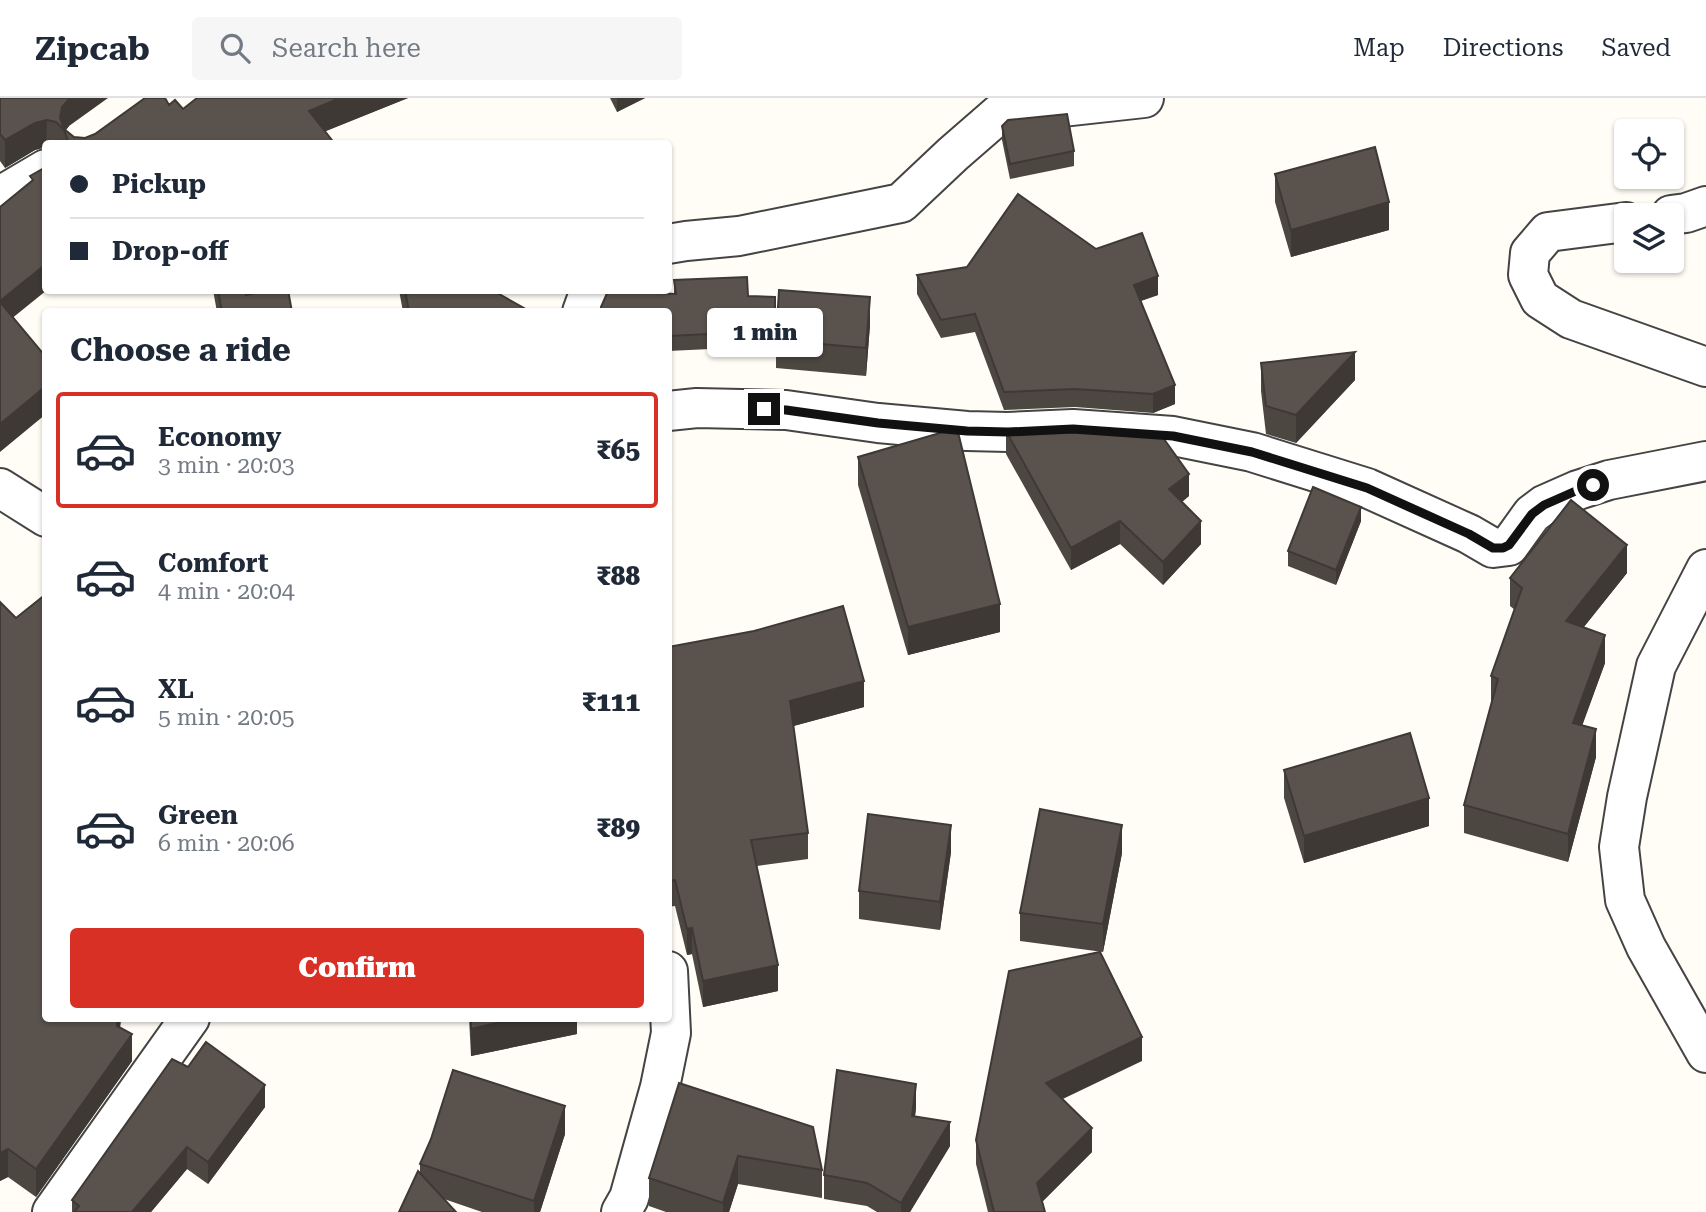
<!DOCTYPE html>
<html lang="en">
<head>
<meta charset="utf-8">
<style>
  body { margin:0; font-family:"Roboto Serif",serif; background:#f6f6f7; color:#1f2937; height:100vh; display:flex; flex-direction:column; font-size:26px; white-space:nowrap }
  * { box-sizing:border-box; margin:0 }
  p { font-size:23px; color:#747a83 }
  .icon { flex:none; width:38px; height:38px; fill:none; stroke:currentColor; stroke-width:2; stroke-linecap:round; stroke-linejoin:round }
  .map { position:relative; flex:1; overflow:hidden }
  .sheet { position:absolute; left:42px; top:210px; width:630px; height:714px; display:flex; flex-direction:column; background:#fff; border-radius:7px; box-shadow:0 2px 5px #0004 }
  .sheet>* { flex:none }
  .hud { position:absolute; left:42px; top:42px; width:630px; height:154px; border-radius:7px; box-shadow:0 2px 5px #0004; display:grid; align-content:center; height:154px; padding:0 28px; background:#fff }
  .buttons { position:absolute; left:1614px; top:21px; display:grid; gap:14px }
  .buttons a { display:grid; place-items:center; width:70px; height:70px; border-radius:7px; background:#fff; box-shadow:0 2px 5px #0004; font-size:35px }
  .end { position:absolute; width:32px; height:32px; margin:-16px; border:9px solid #111; background:#fff; box-shadow:0 0 0 4px #fff }
  .from { border-radius:50% }
  .bubble { position:absolute; height:49px; border-radius:7px; background:#fff; box-shadow:0 2px 5px #0004; font-size:23px; font-weight:800; line-height:49px; text-align:center }
  .hud b { display:flex; align-items:center; gap:24px; height:66px; font-size:26px }
  .hud b+b { border-top:2px solid #e0e1e3 }
  .hud i { width:18px; height:18px; background:#1f2937 }
  ul { padding:0; list-style:none }
  li { display:flex; align-items:center; gap:21px; height:116px; margin:0 14px 10px; padding:0 14px; border:4px solid transparent; border-radius:7px }
  li div { flex:1 }
  li b { display:block; font-size:26px }
  li em { font-style:normal; font-weight:800 }
  li.selected { border-color:#d93025 }
  li>.icon { width:63px; height:63px; stroke-width:1.5 }
  h2 { padding:0 28px; font-size:32px; line-height:84px }
  .action { display:flex; gap:14px; margin-top:auto; padding:14px 28px }
  .action a { flex:1; height:80px; border-radius:7px; background:#d93025; color:#fff; font-size:28px; font-weight:800; line-height:80px; text-align:center }
  header { display:flex; align-items:center; gap:42px; box-sizing:border-box; height:98px; padding:0 35px; background:#fff; border-bottom:2px solid #e0e1e3 }
  header strong { font-size:33px }
  nav { display:flex; gap:38px; margin-inline-start:auto; font-size:24px }
  .search { width:490px; height:63px; background:#f6f6f7; display:flex; align-items:center; gap:18px; box-sizing:border-box; padding:0 24px; border-radius:7px; color:#747a83; font-size:26px }
  .map>svg:first-child { display:block }
  .lines { fill:none; stroke-linecap:round; stroke-linejoin:round }
  .street-casing { stroke:#444; stroke-width:42 }
  .street { stroke:#fff; stroke-width:38 }
  .wall { fill:#4d4742 }
  .shaded-wall { fill:#3f3936 }
  .building { fill:#5a524d; stroke:#3f3936; stroke-width:2 }
  .route { stroke:#111; stroke-width:9 }
</style>
</head>
<body>
<header>
<strong>Zipcab</strong>
<div class="search"><svg class="icon" aria-label="search" viewBox="0 0 24 24"><circle cx="10" cy="10" r="6"/><path d="M15 15l6 6"/></svg>Search here</div>
<nav><a>Map</a><a>Directions</a><a>Saved</a></nav>
</header>
<div class="map">
<svg width="1706" height="1114" viewBox="0 0 1706 1114">
  <rect width="100%" height="100%" fill="#fffdf5"/>
  <g class="lines">
    <g class="street-casing">
      <g id="street">
        <path d="M0,98L46,71"/>
        <path d="M1671,117L1686,115L1706,108"/>
        <path d="M1626,124L1548,134L1530,155L1528,177L1540,201L1571,221L1706,269"/>
        <path d="M668,146L686,143L739,138L901,105L953,56L999,16L1144,0"/>
        <path d="M582,214L590,192"/>
        <path d="M668,313L697,310L786,312L878,325L967,333L1008,334L1073,331L1173,338L1252,354L1367,390L1469,436L1493,450L1509,448L1532,416L1544,407L1578,392L1609,382L1706,363"/>
        <path d="M0,390L46,419"/>
        <path d="M1706,471L1656,568L1627,699L1619,749L1625,802L1646,849L1706,955"/>
        <path d="M52,1114L190,920"/>
        <path d="M621,1114L629,1100L660,989L671,935L668,873"/>
      </g>
    </g>
    <use href="#street" class="street"/>
  </g>
  <g class="wall">
    <path d="M0,0L69,28L66,32L74,39L85,40L169,7L183,11L197,0H408L325,33L335,46H46V49L35,52L5,70L0,63Z"/>
    <path d="M610,0H645L617,14Z"/>
    <path d="M1002,28L1074,53V68L1010,81L1002,42Z"/>
    <path d="M1275,76L1389,132L1291,159L1275,104Z"/>
    <path d="M917,177L1158,197L1141,203L1175,306L1153,315L1075,309L1004,312L975,234L941,240L917,196Z"/>
    <path d="M674,182L748,198L775,199V248L668,253V214L674,195Z"/>
    <path d="M213,192H244L246,197L292,214H217Z"/>
    <path d="M399,192H492L531,214H403Z"/>
    <path d="M870,227L866,278L776,270V242Z"/>
    <path d="M1261,265L1355,282L1296,345L1266,336L1261,293Z"/>
    <path d="M1006,333L1189,398L1182,404L1201,446L1163,487L1120,446L1071,472L1006,356Z"/>
    <path d="M858,359L1000,534L908,557L858,387Z"/>
    <path d="M1361,423L1336,487L1288,468V453Z"/>
    <path d="M1627,475L1584,529L1605,565L1582,627L1596,659L1568,764L1464,735V707L1491,606V578L1515,512L1510,508V480Z"/>
    <path d="M0,504L16,520L46,920H121L120,930L132,963L36,1099L8,1079L0,1083Z"/>
    <path d="M668,549L864,609L793,628L808,735V761L757,768L778,893L703,909L692,856L687,857L675,808L668,809Z"/>
    <path d="M1284,672L1429,728L1304,765L1284,700Z"/>
    <path d="M951,754L940,832L859,821V793Z"/>
    <path d="M1122,755L1103,854L1020,843V815Z"/>
    <path d="M469,920H577V936L471,958Z"/>
    <path d="M1142,963L1062,1001L1092,1054L1042,1104L1045,1114H988L976,1066V1042Z"/>
    <path d="M188,969L265,1009L208,1086L187,1071L151,1114H72V1102Z"/>
    <path d="M916,1010L915,1018L950,1048L910,1114H877L867,1108L824,1101V1077Z"/>
    <path d="M813,1029L822,1072V1100L738,1086L729,1114H666L649,1108V1080Z"/>
    <path d="M565,1036L540,1114H482L444,1101L420,1076V1066Z"/>
  </g>
  <g class="shaded-wall">
    <path d="M70,0H108L69,28L64,34L60,20L62,9Z"/>
    <path d="M340,0H408L309,40V13Z"/>
    <path d="M617,0H645L617,14Z"/>
    <path d="M47,22L46,49L35,52L5,70V42L35,25Z"/>
    <path d="M1389,104V132L1291,159V132Z"/>
    <path d="M46,166V192H47L0,230V203Z"/>
    <path d="M1158,178V197L1134,205V187Z"/>
    <path d="M870,199V227L866,278V250Z"/>
    <path d="M1355,254V282L1296,345V317Z"/>
    <path d="M1175,287V306L1153,315V296Z"/>
    <path d="M46,288V316L0,354V326Z"/>
    <path d="M1189,376V398L1169,414V391Z"/>
    <path d="M1361,409V423L1336,487V472Z"/>
    <path d="M1120,423V446L1071,472V450Z"/>
    <path d="M1201,423V446L1163,487V464Z"/>
    <path d="M1627,447V475L1566,551V523Z"/>
    <path d="M1000,506V534L908,557V529Z"/>
    <path d="M1605,537V565L1573,653V625Z"/>
    <path d="M864,583V609L790,629V603Z"/>
    <path d="M1596,631V659L1568,764V736Z"/>
    <path d="M1429,700V728L1304,765V738Z"/>
    <path d="M951,727V754L940,832V804Z"/>
    <path d="M1122,727V755L1103,854V826Z"/>
    <path d="M692,830V856L687,857V831Z"/>
    <path d="M778,867V893L703,909V883Z"/>
    <path d="M118,920H121L117,956V928Z"/>
    <path d="M518,920H577V936L471,958V931Z"/>
    <path d="M132,936V963L36,1099V1071Z"/>
    <path d="M1142,939V963L1046,1009V985Z"/>
    <path d="M916,986V1010L912,1041V1018Z"/>
    <path d="M265,987V1009L208,1086V1064Z"/>
    <path d="M565,1008V1036L540,1114H534V1103Z"/>
    <path d="M950,1024V1048L910,1114H901V1105Z"/>
    <path d="M1092,1030V1054L1037,1109V1085Z"/>
    <path d="M187,1049V1071L151,1114H132Z"/>
    <path d="M8,1051V1079L0,1083V1055Z"/>
    <path d="M738,1058V1086L729,1114H723V1105Z"/>
  </g>
  <g class="building">
    <path d="M0,0H70L62,9L60,20L64,31L74,39L85,40L95,36L145,0H165L169,7L175,2L183,11L197,0H340L309,13L335,46H67L68,43L64,32L56,24L47,22L35,25L5,42L0,36Z"/>
    <path d="M1067,16L1074,53L1010,66L1002,28L1008,22Z"/>
    <path d="M1375,49L1389,104L1291,132L1275,76Z"/>
    <path d="M46,69V166L0,203V109L33,82L30,78Z"/>
    <path d="M1018,96L1096,151L1142,135L1158,178L1134,187L1175,287L1153,296L1075,291L1004,294L975,216L941,222L917,177L967,169Z"/>
    <path d="M747,179L748,198L775,199V233L668,238V214H601V209L608,193L676,196L674,182Z"/>
    <path d="M218,192H244L246,197L269,192H288L292,214H222Z"/>
    <path d="M405,192H492L531,214H409Z"/>
    <path d="M779,192L870,199L866,250L776,242Z"/>
    <path d="M0,204L46,259V288L0,326Z"/>
    <path d="M1355,254L1296,317L1266,308L1261,265Z"/>
    <path d="M957,330L1000,506L908,529L858,359Z"/>
    <path d="M1073,330L1161,337L1189,376L1169,391L1201,423L1163,464L1120,423L1071,450L1006,333Z"/>
    <path d="M1313,389L1361,409L1336,472L1288,453Z"/>
    <path d="M1571,402L1627,447L1566,523L1605,537L1573,625L1596,631L1568,736L1464,707L1498,581L1491,578L1522,490L1510,480Z"/>
    <path d="M46,496V920H118L117,928L132,936L36,1071L8,1051L0,1055V504L16,520Z"/>
    <path d="M843,508L864,583L790,603L808,735L751,742L778,867L703,883L692,830L687,831L675,782L668,783V549L754,533Z"/>
    <path d="M1410,635L1429,700L1304,738L1284,672Z"/>
    <path d="M1040,711L1122,727L1103,826L1020,815Z"/>
    <path d="M868,716L951,727L940,804L859,793Z"/>
    <path d="M1100,854L1142,939L1046,985L1092,1030L1037,1085L1045,1114H994L976,1042L1009,873Z"/>
    <path d="M471,920H518L471,931Z"/>
    <path d="M206,944L265,987L208,1064L187,1049L132,1114H74L79,1108L72,1102L172,961L188,969Z"/>
    <path d="M453,972L565,1008L534,1103L420,1066L431,1041Z"/>
    <path d="M837,972L916,986L912,1018L950,1024L901,1105L867,1085L824,1077Z"/>
    <path d="M679,985L813,1029L822,1072L738,1058L723,1105L649,1080Z"/>
    <path d="M418,1073L456,1114H399Z"/>
  </g>
  <g class="lines">
    <path class="route" d="M764,311L786,312L878,325L967,333L1008,334L1073,331L1173,338L1252,354L1367,390L1469,436L1493,450H1503L1509,447L1532,416L1544,407L1578,392L1593,387"/>
  </g>
</svg>
<div class="buttons">
<a><svg class="icon" aria-label="locate" viewBox="0 0 24 24"><circle cx="12" cy="12" r="6"/><path d="M12 2v4M12 18v4M2 12h4M18 12h4"/></svg></a>
<a><svg class="icon" aria-label="layers" viewBox="0 0 24 24"><path d="M12 4l9 5-9 5-9-5zM3 14l9 5 9-5"/></svg></a>
</div>
<i class="end from" style="left:1593px;top:387px"></i>
<i class="end" style="left:764px;top:311px"></i>
<div class="bubble" style="left:707px;top:210px;width:116px">1 min</div>
<div class="hud">
<b><i class="from"></i>Pickup</b>
<b><i></i>Drop-off</b>
</div>
<section class="sheet">
<h2>Choose a ride</h2>
<ul>
<li class="selected"><svg class="icon" aria-label="car" viewBox="0 0 24 24"><path d="M5 17H2v-5l4-1 3-4h7l3 4 3 1v5h-3M9 17h6M6 11h13"/><circle cx="7" cy="17" r="2"/><circle cx="17" cy="17" r="2"/></svg><div><b>Economy</b><p>3 min · 20:03</p></div><em>₹65</em></li>
<li><svg class="icon" aria-label="car" viewBox="0 0 24 24"><path d="M5 17H2v-5l4-1 3-4h7l3 4 3 1v5h-3M9 17h6M6 11h13"/><circle cx="7" cy="17" r="2"/><circle cx="17" cy="17" r="2"/></svg><div><b>Comfort</b><p>4 min · 20:04</p></div><em>₹88</em></li>
<li><svg class="icon" aria-label="car" viewBox="0 0 24 24"><path d="M5 17H2v-5l4-1 3-4h7l3 4 3 1v5h-3M9 17h6M6 11h13"/><circle cx="7" cy="17" r="2"/><circle cx="17" cy="17" r="2"/></svg><div><b>XL</b><p>5 min · 20:05</p></div><em>₹111</em></li>
<li><svg class="icon" aria-label="car" viewBox="0 0 24 24"><path d="M5 17H2v-5l4-1 3-4h7l3 4 3 1v5h-3M9 17h6M6 11h13"/><circle cx="7" cy="17" r="2"/><circle cx="17" cy="17" r="2"/></svg><div><b>Green</b><p>6 min · 20:06</p></div><em>₹89</em></li>
</ul>
<div class="action"><a>Confirm</a></div>
</section>
</div>
</body>
</html>
